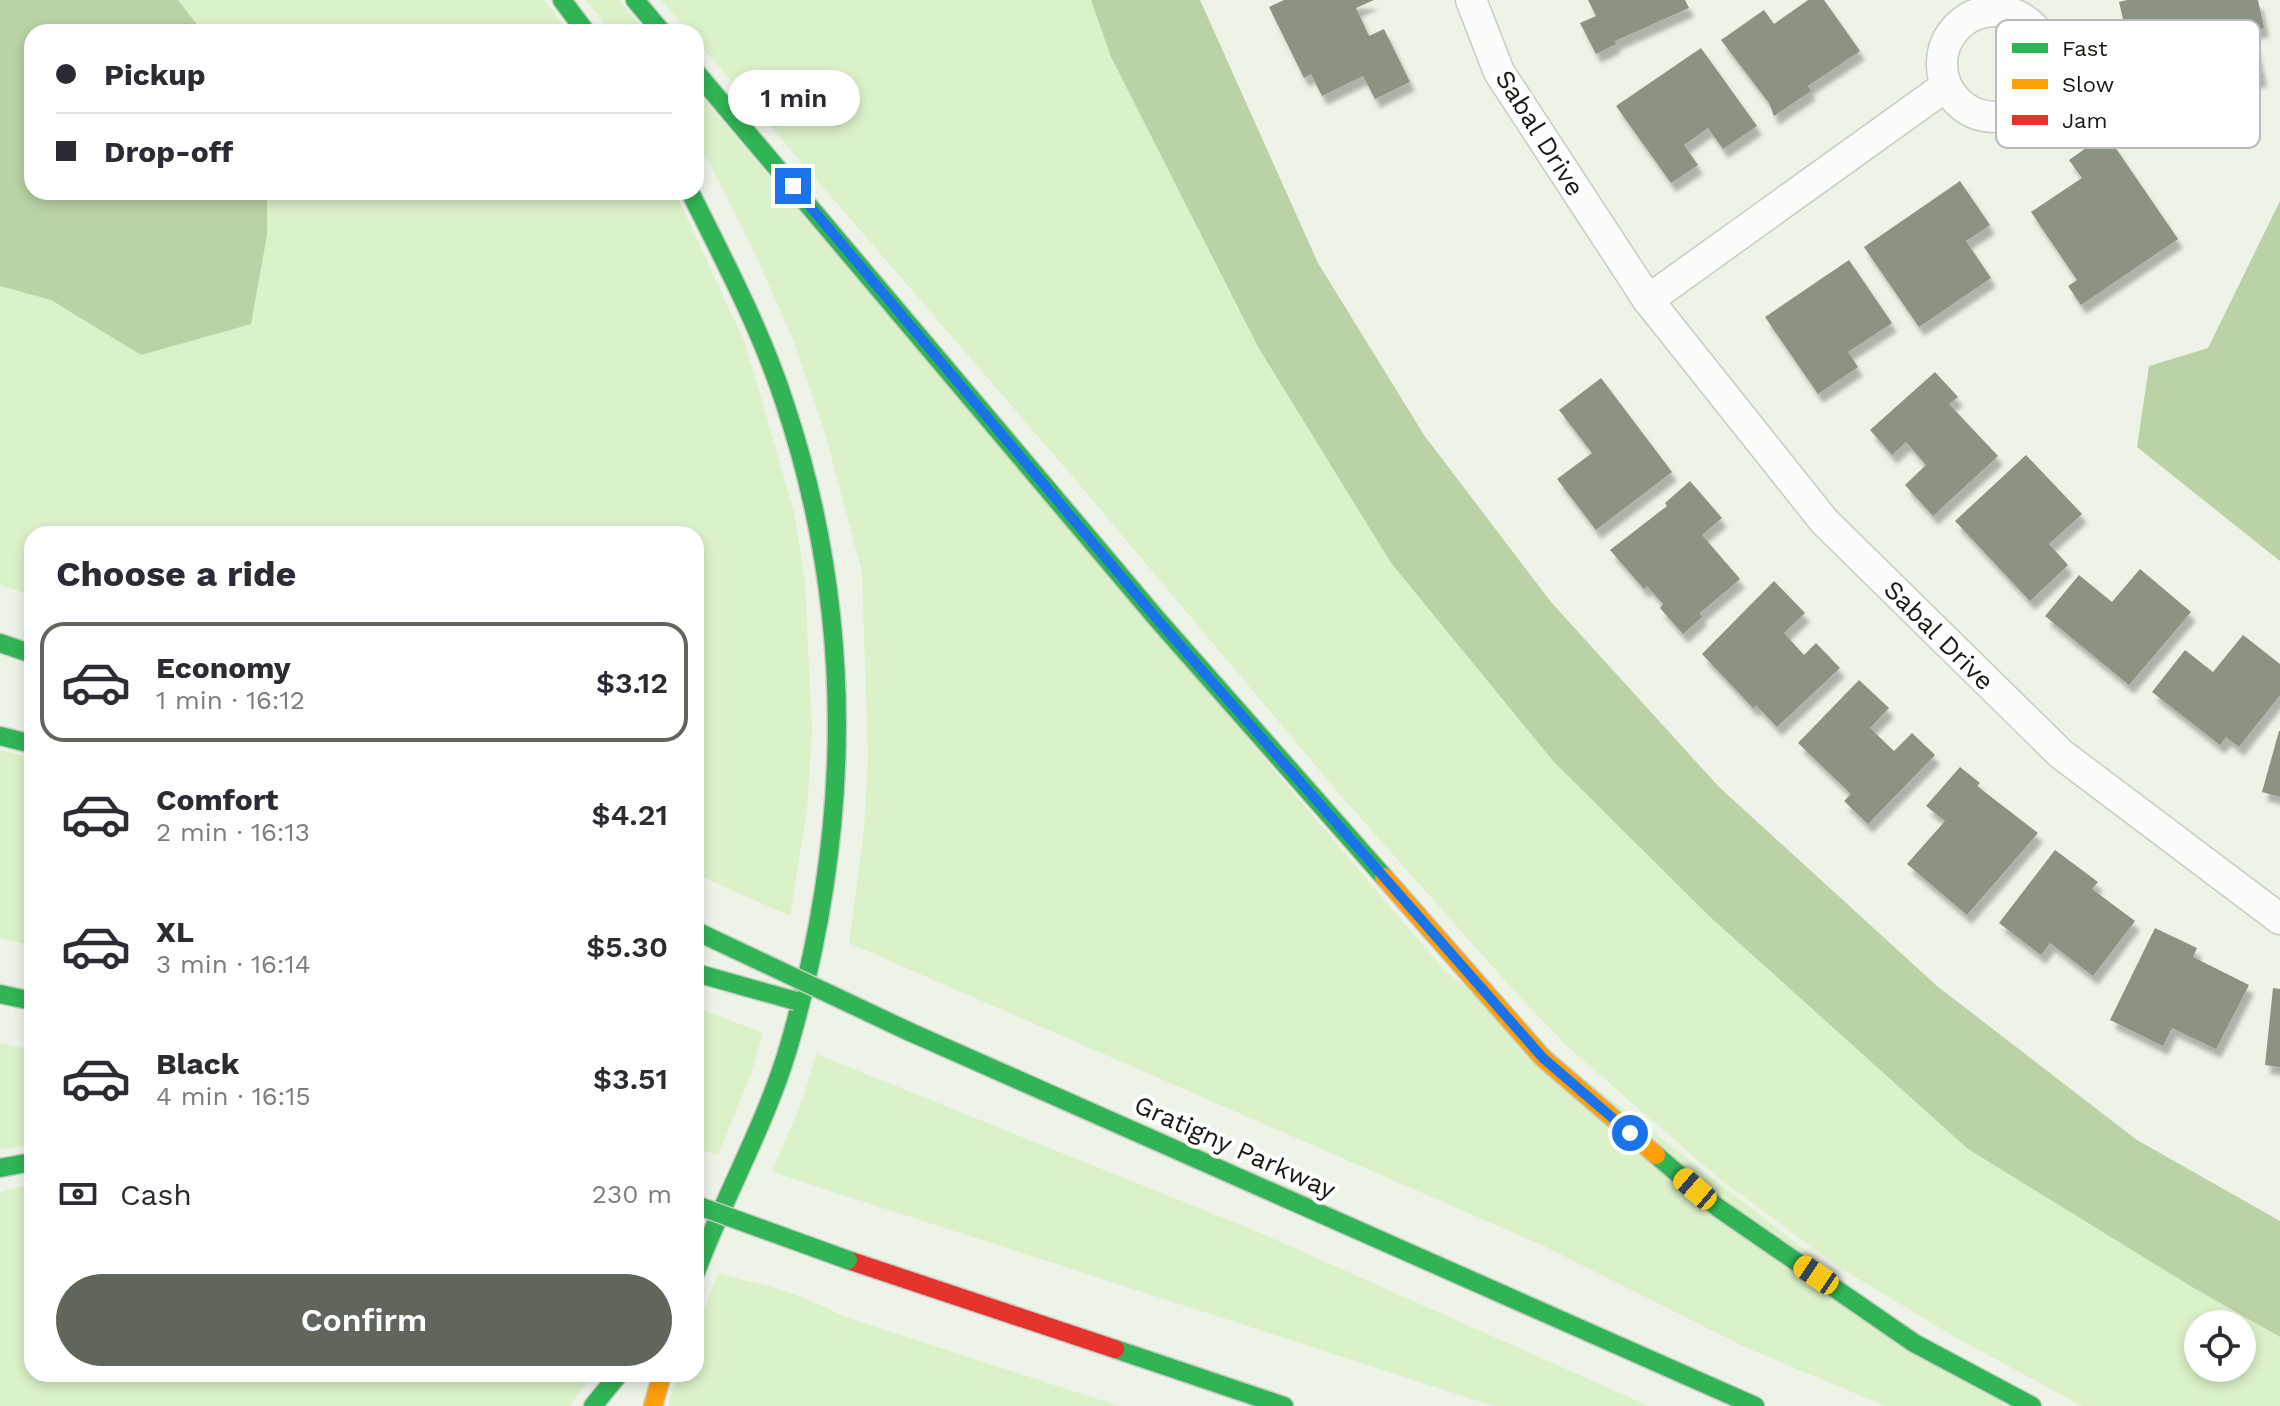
<!DOCTYPE html>
<html lang="en">
<head>
<meta charset="utf-8">
<style>
  body { margin:0; font-family:"Work Sans",sans-serif; background:#f7f7f7; color:#2b2b33; height:100vh; display:flex; flex-direction:column; font-size:30px; white-space:nowrap }
  * { box-sizing:border-box; margin:0 }
  p { font-size:26px; color:#7c7c81 }
  .icon { flex:none; width:44px; height:44px; fill:none; stroke:currentColor; stroke-width:2; stroke-linecap:round; stroke-linejoin:round }
  .map { position:relative; flex:1; overflow:hidden }
  .drawer { position:absolute; left:24px; top:526px; width:680px; height:856px; display:flex; flex-direction:column; background:#fff; border-radius:24px; box-shadow:0 4px 12px #0003 }
  .drawer>* { flex:none }
  .top-card { position:absolute; left:24px; top:24px; width:680px; height:176px; border-radius:24px; box-shadow:0 4px 12px #0003; display:grid; align-content:center; height:176px; padding:0 32px; background:#fff }
  .buttons { position:absolute; left:2184px; top:1310px; display:grid; gap:16px }
  .buttons a { display:grid; place-items:center; width:72px; height:72px; border-radius:50%; background:#fff; box-shadow:0 4px 12px #0003; font-size:40px }
  .end { position:absolute; width:36px; height:36px; margin:-18px; border:10px solid #1a73e8; background:#fff; box-shadow:0 0 0 4px #fff }
  .from { border-radius:50% }
  .bubble { position:absolute; height:56px; border-radius:28px; background:#fff; box-shadow:0 4px 12px #0003; font-size:26px; font-weight:600; line-height:56px; text-align:center }
  .car { position:absolute; width:24px; height:48px; margin:-24px -12px; border-radius:10px; box-shadow:0 0 6px 2px #0007; background:linear-gradient(#f5c518 24%,#345 0 40%,#f5c518 0 76%,#345 0 86%,#f5c518 0) }
  .top-card b { display:flex; align-items:center; gap:28px; height:76px; font-size:30px }
  .top-card b+b { border-top:2px solid #e1e1e2 }
  .top-card i { width:20px; height:20px; background:#2b2b33 }
  ul { padding:0; list-style:none }
  li { display:flex; align-items:center; gap:24px; height:120px; margin:0 16px 12px; padding:0 16px; border:4px solid transparent; border-radius:24px }
  li div { flex:1 }
  li b { display:block; font-size:30px }
  li em { font-style:normal; font-weight:600 }
  li.on { border-color:#61665d }
  li>.icon { width:72px; height:72px; stroke-width:1.5 }
  h2 { padding:0 32px; font-size:36px; line-height:96px }
  .pay { display:flex; align-items:center; gap:20px; height:88px; padding:0 32px; font-size:30px }
  .pay p { margin-inline-start:auto }
  .action { display:flex; gap:16px; margin-top:auto; padding:16px 32px }
  .action a { flex:1; height:92px; border-radius:48px; background:#61665d; color:#fff; font-size:32px; font-weight:600; line-height:92px; text-align:center }
  .map>svg:first-child { display:block }
  .green { fill:#dbf1ca; fill-rule:evenodd }
  .water { fill:#bad2a6 }
  .building { fill:#8b9383; filter:url(#shadow) }
  .lines { fill:none; stroke-linecap:round; stroke-linejoin:round }
  .street-casing { stroke:#c6ccc2; stroke-width:33 }
  .fast-casing { stroke:#c6ccc2; stroke-width:21 }
  .slow-casing { stroke:#c6ccc2; stroke-width:21 }
  .jam-casing { stroke:#c6ccc2; stroke-width:21 }
  .street { stroke:#fcfdfb; stroke-width:30 }
  .fast { stroke:#30b455; stroke-width:18 }
  .slow { stroke:#ff9f0a; stroke-width:18 }
  .jam { stroke:#e5322d; stroke-width:18 }
  .fast-bridge-casing { stroke:#c6ccc2; stroke-width:21; stroke-linecap:butt }
  .fast-bridge { stroke:#30b455; stroke-width:18 }
  .route { stroke:#1a73e8; stroke-width:10 }
  .labels { text-anchor:middle; dominant-baseline:central; stroke-width:8; stroke-linejoin:round; paint-order:stroke }
  .street-label { font-size:26px; fill:#151a12; stroke:#fff }
  .key { fill:#fff; stroke:#b9bab8; stroke-width:2 }
  .key-label { font-size:22px; fill:#151a12 }
</style>
</head>
<body>
<div class="map">
<svg width="2280" height="1406" viewBox="0 0 2280 1406">
  <defs>
    <filter id="shadow"><feDropShadow dx="5" dy="9" stdDeviation="2" flood-color="#0004"/></filter>
  </defs>
  <rect width="100%" height="100%" fill="#edf4e7"/>
  <g class="green">
    <path d="M178,0H544L569,32H203Z"/>
    <path d="M586,0H619L646,32H612Z"/>
    <path d="M661,0H1091L1111,57L1258,347L1391,563L1553,761L1709,916L1968,1149L2192,1287L2280,1337V1406H2082L1953,1336L1839,1267L1720,1179L1655,1123L1567,1046L1517,994L1342,797L1073,477L696,40V32H689ZM2198,1324H2242V1368H2198Z"/>
    <path d="M696,90L1444,970L2006,1406H1886L1871,1400L1745,1347L1544,1246L849,943L864,830L868,757L862,572L824,430L793,340L753,249L709,162L696,144Z"/>
    <path d="M267,192H675L745,343L794,512L805,582L812,730L807,810L790,916L696,874V534H32V595L0,585V286L51,300L141,355L267,235Z"/>
    <path d="M0,750L32,758V946L0,938Z"/>
    <path d="M696,1007L763,1033L751,1074L718,1155L696,1148Z"/>
    <path d="M0,1043L32,1050V1144L0,1150Z"/>
    <path d="M816,1054L1256,1231L1649,1406H1494L772,1172L802,1101Z"/>
    <path d="M32,1184V1374H592L570,1406H0V1192Z"/>
    <path d="M718,1273C760,1284 804,1294 842,1316L1119,1406H668L678,1374H696V1331Z"/>
  </g>
  <g class="water">
    <path d="M0,0H178L203,32H32V192H267V235L251,324L141,355L51,300L0,286Z"/>
    <path d="M1091,0H1200L1318,263L1424,435L1551,602L1719,787L1937,986L2137,1140L2280,1221V1337L2192,1287L1968,1149L1709,916L1553,761L1391,563L1258,347L1111,57Z"/>
    <path d="M2280,201V561L2137,447L2149,366L2208,348Z"/>
  </g>
  <g class="building">
    <path d="M1284,0H1374L1356,8L1369,36L1384,29L1410,82L1375,99L1363,76L1322,96L1311,74L1304,78L1269,7Z"/>
    <path d="M1588,0H1685L1689,8L1615,41L1616,44L1596,54L1580,23L1596,16Z"/>
    <path d="M1808,0H1824L1860,51L1808,86L1811,91L1774,116L1769,103L1721,40L1764,10L1774,24Z"/>
    <path d="M2127,0H2258L2264,28L2252,31L2262,78L2164,100L2150,40L2129,45L2119,2Z"/>
    <path d="M1701,48L1757,126L1723,149L1708,128L1684,145L1698,165L1671,183L1616,106Z"/>
    <path d="M2106,134L2178,239L2081,305L2068,286L2077,280L2031,212L2082,178L2069,160Z"/>
    <path d="M1960,181L1990,225L1966,241L1991,278L1919,327L1864,247Z"/>
    <path d="M1849,260L1892,323L1848,352L1858,367L1818,394L1765,317Z"/>
    <path d="M1935,372L1958,397L1949,404L1998,456L1933,516L1905,485L1926,465L1906,442L1892,455L1870,430Z"/>
    <path d="M1601,378L1672,472L1596,530L1557,479L1592,453L1559,410Z"/>
    <path d="M2026,455L2082,514L2049,544L2068,565L2030,601L1955,521Z"/>
    <path d="M1690,481L1722,518L1702,535L1740,579L1700,613L1702,617L1683,634L1660,608L1663,604L1647,586L1644,589L1610,550L1667,506L1665,503Z"/>
    <path d="M2140,569L2191,612L2129,685L2045,616L2079,575L2112,602Z"/>
    <path d="M1774,581L1805,613L1784,633L1804,655L1816,643L1840,668L1777,727L1756,705L1753,708L1702,654Z"/>
    <path d="M2243,635L2280,664V695L2239,747L2226,737L2220,745L2152,692L2185,650L2213,672Z"/>
    <path d="M1859,680L1889,708L1870,728L1894,751L1912,733L1935,755L1868,824L1844,801L1851,794L1798,743Z"/>
    <path d="M2279,731H2280V797L2262,792Z"/>
    <path d="M1960,767L1980,783L1977,786L2038,833L1967,915L1907,864L1945,821L1926,806Z"/>
    <path d="M2055,850L2098,882L2092,889L2135,921L2093,976L2050,943L2041,955L1999,923Z"/>
    <path d="M2155,928L2197,948L2193,957L2249,985L2216,1049L2172,1028L2163,1046L2110,1020Z"/>
    <path d="M2273,988L2280,989V1067L2265,1065Z"/>
  </g>
  <g class="lines">
    <g class="street-casing">
      <g id="street">
        <path d="M1471,0L1499,72L1648,300L1824,521L2061,754L2280,919"/>
        <circle cx="1995" cy="64" r="53"/>
        <path d="M1648,300L1946,86"/>
      </g>
    </g>
    <g class="fast-casing">
      <g id="fast">
        <path d="M562,0L586,32"/>
        <path d="M635,0L662,32"/>
        <path d="M696,72L1157,619L1384,877"/>
        <path d="M690,192C724,260 760,328 784,401C856,616 852,832 788,1049C765,1126 724,1197 696,1272"/>
        <path d="M0,643L32,654"/>
        <path d="M0,736L32,744"/>
        <path d="M0,994L32,1001"/>
        <path d="M910,1032L1755,1406"/>
        <path d="M1656,1155L1717,1207L1914,1343L2032,1406"/>
        <path d="M0,1168L32,1162"/>
        <path d="M1115,1349L1284,1406"/>
        <path d="M593,1406L619,1374"/>
      </g>
    </g>
    <g class="slow-casing">
      <g id="slow">
        <path d="M1384,877L1543,1058L1656,1155"/>
        <path d="M653,1406L662,1374"/>
      </g>
    </g>
    <g class="jam-casing">
      <path id="jam" d="M848,1260L1115,1349"/>
    </g>
    <use href="#street" class="street"/>
    <use href="#fast" class="fast"/>
    <use href="#slow" class="slow"/>
    <use href="#jam" class="jam"/>
    <g class="fast-bridge-casing">
      <g id="fast-bridge">
        <path d="M696,931L910,1032"/>
        <path d="M696,973L796,1001"/>
        <path d="M696,1205L848,1260"/>
      </g>
    </g>
    <use href="#fast-bridge" class="fast-bridge"/>
  </g>
  <g class="lines">
    <path class="route" d="M793,186L1157,619L1543,1058L1630,1133"/>
  </g>
  <g class="labels">
    <g class="street-label">
      <text transform="translate(1540 133) rotate(58)">Sabal Drive</text>
      <text transform="translate(1939 635) rotate(45)">Sabal Drive</text>
      <text transform="translate(1235 1147) rotate(24)">Gratigny Parkway</text>
    </g>
  </g>
  <rect x="1996" y="20" width="264" height="128" rx="12" class="key"/>
  <rect x="2012" y="43" width="36" height="10" fill="#30b455"/>
  <rect x="2012" y="79" width="36" height="10" fill="#ff9f0a"/>
  <rect x="2012" y="115" width="36" height="10" fill="#e5322d"/>
  <g class="key-label">
    <text x="2062" y="56">Fast</text>
    <text x="2062" y="92">Slow</text>
    <text x="2062" y="128">Jam</text>
  </g>
</svg>
<div class="buttons">
<a><svg class="icon" aria-label="locate" viewBox="0 0 24 24"><circle cx="12" cy="12" r="6"/><path d="M12 2v4M12 18v4M2 12h4M18 12h4"/></svg></a>
</div>
<i class="end from" style="left:1630px;top:1133px"></i>
<i class="end" style="left:793px;top:186px"></i>
<div class="bubble" style="left:728px;top:70px;width:132px">1 min</div>
<i class="car" style="left:1695px;top:1189px;rotate:311deg"></i>
<i class="car" style="left:1816px;top:1275px;rotate:304deg"></i>
<div class="top-card">
<b><i class="from"></i>Pickup</b>
<b><i></i>Drop-off</b>
</div>
<section class="drawer">
<h2>Choose a ride</h2>
<ul>
<li class="on"><svg class="icon" aria-label="car" viewBox="0 0 24 24"><path d="M5 17H2v-5l4-1 3-4h7l3 4 3 1v5h-3M9 17h6M6 11h13"/><circle cx="7" cy="17" r="2"/><circle cx="17" cy="17" r="2"/></svg><div><b>Economy</b><p>1 min · 16:12</p></div><em>$3.12</em></li>
<li><svg class="icon" aria-label="car" viewBox="0 0 24 24"><path d="M5 17H2v-5l4-1 3-4h7l3 4 3 1v5h-3M9 17h6M6 11h13"/><circle cx="7" cy="17" r="2"/><circle cx="17" cy="17" r="2"/></svg><div><b>Comfort</b><p>2 min · 16:13</p></div><em>$4.21</em></li>
<li><svg class="icon" aria-label="car" viewBox="0 0 24 24"><path d="M5 17H2v-5l4-1 3-4h7l3 4 3 1v5h-3M9 17h6M6 11h13"/><circle cx="7" cy="17" r="2"/><circle cx="17" cy="17" r="2"/></svg><div><b>XL</b><p>3 min · 16:14</p></div><em>$5.30</em></li>
<li><svg class="icon" aria-label="car" viewBox="0 0 24 24"><path d="M5 17H2v-5l4-1 3-4h7l3 4 3 1v5h-3M9 17h6M6 11h13"/><circle cx="7" cy="17" r="2"/><circle cx="17" cy="17" r="2"/></svg><div><b>Black</b><p>4 min · 16:15</p></div><em>$3.51</em></li>
</ul>
<div class="pay"><svg class="icon" aria-label="cash" viewBox="0 0 24 24"><path d="M3 7h18v10H3z"/><circle cx="12" cy="12" r="2"/></svg>Cash<p>230 m</p></div>
<div class="action"><a>Confirm</a></div>
</section>
</div>
</body>
</html>
